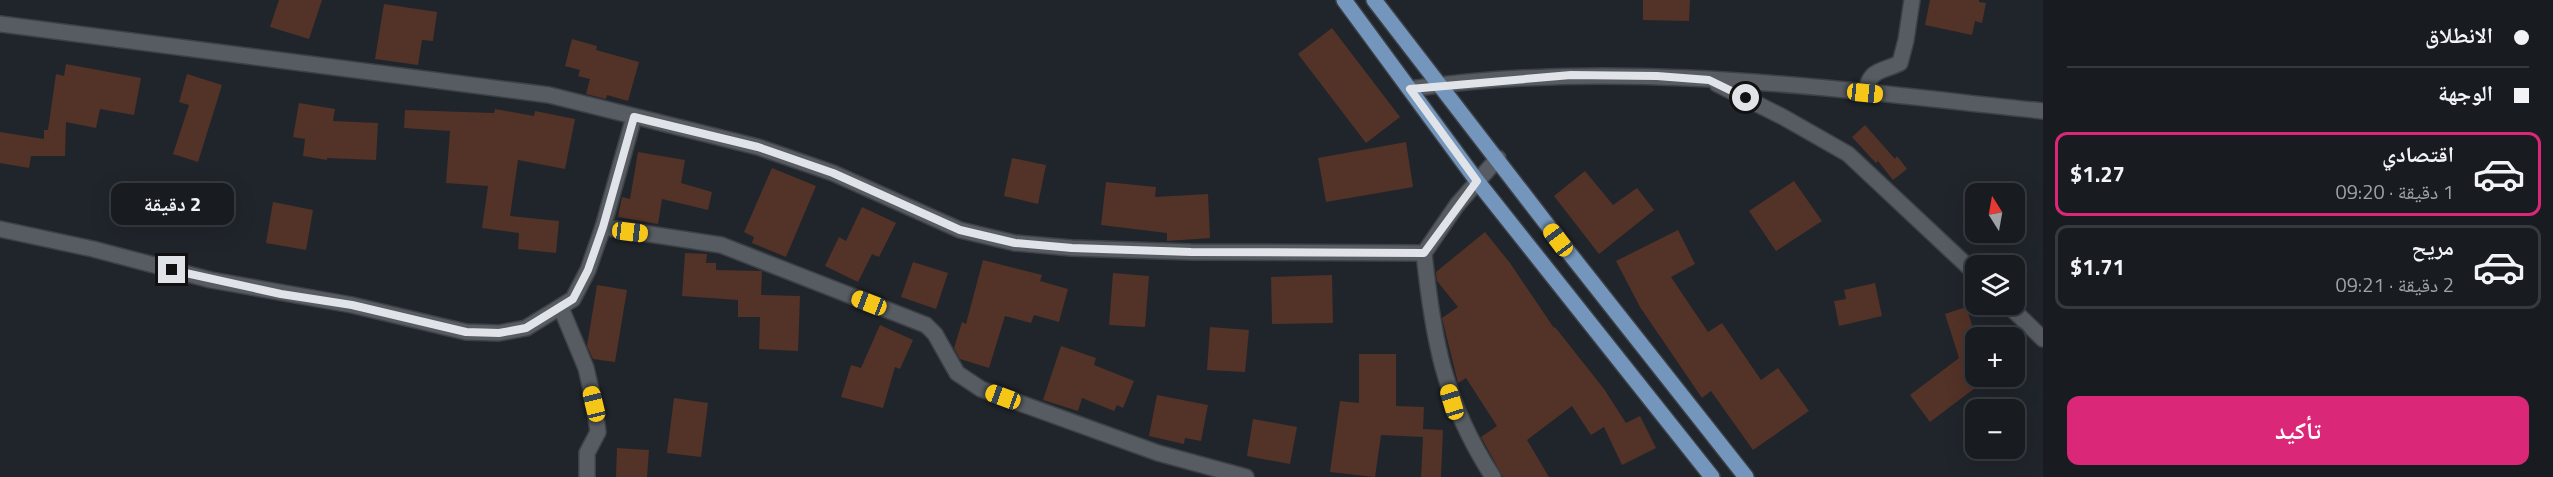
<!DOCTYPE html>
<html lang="ar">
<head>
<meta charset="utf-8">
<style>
  body { margin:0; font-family:"Titillium Web","Noto Naskh Arabic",sans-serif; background:#212529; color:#f1f3f6; direction:rtl; height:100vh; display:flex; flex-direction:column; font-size:22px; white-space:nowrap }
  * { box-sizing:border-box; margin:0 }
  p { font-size:20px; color:#9fa1a5 }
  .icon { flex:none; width:33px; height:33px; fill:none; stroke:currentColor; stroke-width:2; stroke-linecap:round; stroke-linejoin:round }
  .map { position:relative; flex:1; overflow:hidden; direction:ltr }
  .panel { display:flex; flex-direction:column; background:#181c20; width:510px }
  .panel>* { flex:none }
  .hud { display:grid; align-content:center; height:132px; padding:0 24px; background:#181c20 }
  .needle { width:39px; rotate:349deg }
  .tools { position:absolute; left:1965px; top:183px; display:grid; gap:12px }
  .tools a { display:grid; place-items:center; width:60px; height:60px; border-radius:12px; background:#181c20; box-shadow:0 6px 24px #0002,0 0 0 2px #363a3e; font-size:30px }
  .end { position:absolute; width:27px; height:27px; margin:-14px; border:8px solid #e0e3e7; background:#111; box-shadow:0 0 0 3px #111 }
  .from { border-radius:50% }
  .bubble { position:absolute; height:42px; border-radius:12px; background:#181c20; box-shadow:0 6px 24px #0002,0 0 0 2px #363a3e; font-size:20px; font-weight:700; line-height:42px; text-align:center; direction:rtl }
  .car { position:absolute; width:18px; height:36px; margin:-18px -9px; border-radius:8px; box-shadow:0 0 4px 2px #0007; background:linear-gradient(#f5c518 24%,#345 0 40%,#f5c518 0 76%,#345 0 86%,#f5c518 0) }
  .hud b { display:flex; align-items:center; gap:21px; height:57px; font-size:22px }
  .hud b+b { border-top:2px solid #363a3e }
  .hud i { width:15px; height:15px; background:#f1f3f6 }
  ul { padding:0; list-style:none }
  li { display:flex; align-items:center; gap:18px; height:84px; margin:0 12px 9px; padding:0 12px; border:3px solid #363a3e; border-radius:12px }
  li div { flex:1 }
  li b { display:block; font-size:22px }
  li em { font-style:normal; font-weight:700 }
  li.current { border-color:#db2777 }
  li>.icon { width:54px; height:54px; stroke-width:1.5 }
  .primary-button { display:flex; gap:12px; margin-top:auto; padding:12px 24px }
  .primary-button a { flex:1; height:69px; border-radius:12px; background:#db2777; color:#fff; font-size:24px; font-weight:700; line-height:69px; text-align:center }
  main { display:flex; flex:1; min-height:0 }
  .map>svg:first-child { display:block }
  .building { fill:#533227 }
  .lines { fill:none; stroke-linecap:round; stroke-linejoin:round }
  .minor-casing { stroke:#3d4146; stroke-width:18 }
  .major-casing { stroke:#3d4146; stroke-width:18 }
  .minor { stroke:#565c62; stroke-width:15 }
  .major { stroke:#7496bd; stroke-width:15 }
  .route { stroke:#e0e3e7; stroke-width:8 }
</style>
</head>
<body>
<main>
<section class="panel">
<div class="hud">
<b><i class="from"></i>الانطلاق</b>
<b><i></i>الوجهة</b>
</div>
<ul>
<li class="current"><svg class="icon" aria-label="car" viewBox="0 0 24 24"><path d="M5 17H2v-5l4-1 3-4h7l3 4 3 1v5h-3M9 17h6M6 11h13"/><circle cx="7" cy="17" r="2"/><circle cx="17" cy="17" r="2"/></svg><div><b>اقتصادي</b><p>1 دقيقة · 09:20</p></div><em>$1.27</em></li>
<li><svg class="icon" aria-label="car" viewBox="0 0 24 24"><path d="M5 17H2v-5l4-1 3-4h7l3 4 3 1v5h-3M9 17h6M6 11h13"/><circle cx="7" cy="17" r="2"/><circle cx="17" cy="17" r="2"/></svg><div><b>مريح</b><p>2 دقيقة · 09:21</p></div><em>$1.71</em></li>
</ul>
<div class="primary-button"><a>تأكيد</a></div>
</section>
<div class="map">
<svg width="2043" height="477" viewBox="0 0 2043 477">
  <rect width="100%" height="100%" fill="#20252b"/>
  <g class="building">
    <path d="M279,0H322L309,39L270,27Z"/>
    <path d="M1643,0H1690L1689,21L1643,20Z"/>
    <path d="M1930,0H1979V2L1986,3L1982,23L1975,21L1972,35L1925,25Z"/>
    <path d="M384,4L437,12L433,41L422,40L418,65L375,59Z"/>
    <path d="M1332,28L1400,117L1366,143L1298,54Z"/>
    <path d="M572,39L597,46L596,50L639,62L628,101L607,95L606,99L586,94L590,79L578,76L580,70L565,66Z"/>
    <path d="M66,64L141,78L134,115L100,109L96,128L66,122L65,156H31L29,168L0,163V132L44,139V130H48L56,74L64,76Z"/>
    <path d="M187,74L222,85L198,162L173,154L189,105L179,102Z"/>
    <path d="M299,103L335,109L333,121L378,123L376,160L327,158V160L303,156L305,139L293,137Z"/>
    <path d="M495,109L534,116L535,111L575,119L565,169L518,160L510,216L559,221L556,253L518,249L519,233L482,228L488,186L446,183L450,131L404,128L405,110L494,113Z"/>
    <path d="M1865,125L1895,159L1897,156L1907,169L1893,180L1878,161L1876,163L1852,137Z"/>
    <path d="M1406,142L1413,187L1326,202L1318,158Z"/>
    <path d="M638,152L685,160L681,183L712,192L708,210L662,199L658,224L618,217L622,197L630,199Z"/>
    <path d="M1012,158L1046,165L1038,204L1004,196Z"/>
    <path d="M772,168L816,186L786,257L752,243L754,237L744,232Z"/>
    <path d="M1585,171L1613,205L1637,188L1654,210L1599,254L1554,196Z"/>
    <path d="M1794,181L1822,221L1776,251L1749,211Z"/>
    <path d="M1106,182L1156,187L1155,197L1208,194L1210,238L1167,241V233L1101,225Z"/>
    <path d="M273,202L313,210L306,250L266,243Z"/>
    <path d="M862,207L896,223L879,257L872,254L858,282L825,266L839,237L846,241Z"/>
    <path d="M1678,230L1695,264L1671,277L1708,332L1722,323L1761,380L1778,368L1809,411L1753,450L1711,391L1702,398L1640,307L1616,261Z"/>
    <path d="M1485,232L1510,263L1554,328L1555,327L1604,389L1626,423L1640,416L1656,448L1622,465L1604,427L1591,435L1572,406L1527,440L1549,477H1503L1481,437L1497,426L1466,378L1458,383L1442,318L1458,307L1437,281L1436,272Z"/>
    <path d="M685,253L707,254L706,263H716V270L762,271L761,295L800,296L798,351L759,349L760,317H738V300L682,296Z"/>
    <path d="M983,260L1042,275L1040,281L1068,289L1059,322L1034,315L1031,323L1005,316L989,368L960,359L954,348L962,322L966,324Z"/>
    <path d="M913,262L948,273L936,309L901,297Z"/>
    <path d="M1113,273L1149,276L1145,327L1109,325Z"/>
    <path d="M1332,275L1333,323L1272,324L1271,277Z"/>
    <path d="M1875,283L1882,316L1839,326L1834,301L1846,299L1844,290Z"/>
    <path d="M597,285L627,290L615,362L593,359L587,346Z"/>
    <path d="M1966,307L1976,337V376H1991L1930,422L1910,395L1959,358L1945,314Z"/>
    <path d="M880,325L913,340L900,369L895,367L883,408L841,397L851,365L861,368Z"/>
    <path d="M1210,327L1249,330L1245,372L1207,370Z"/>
    <path d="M1061,346L1096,358L1094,365L1134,381L1123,408L1117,405L1114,411L1082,398L1078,411L1043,400Z"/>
    <path d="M1359,354H1396V406L1424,407L1423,429L1443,430L1441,477H1421L1423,437L1381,435L1375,477L1330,472L1340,401L1359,403Z"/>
    <path d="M1157,395L1208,405L1201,441L1185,438L1184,444L1149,436Z"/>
    <path d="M674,398L708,403L701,457L667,453Z"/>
    <path d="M1253,419L1297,427L1290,464L1247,456Z"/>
    <path d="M617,448L649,450L647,477H616Z"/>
  </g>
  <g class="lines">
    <g class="minor-casing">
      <g id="minor">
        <path d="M0,24L549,95L758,147L833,173L960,230L1015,243L1072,248L1191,252L1424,253L1457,205L1498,158"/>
        <path d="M1717,84L1783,117L1848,154L1976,274"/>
        <path d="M1410,89C1620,58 1833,89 2043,111"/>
        <path d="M1865,93C1871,68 1879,73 1900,63L1906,40L1912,0"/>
        <path d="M634,117L603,227L721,245L926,325L935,334L957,373L981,389L1158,453L1246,477"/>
        <path d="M0,229L93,249L211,280L352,305L466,332L499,333L526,328L573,299L588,270L603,227"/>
        <path d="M1424,253C1433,340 1444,401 1493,477"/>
        <path d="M2007,304L2043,339"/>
        <path d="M561,308L586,368L594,403L598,432L587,453V477"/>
      </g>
    </g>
    <g class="major-casing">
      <g id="major">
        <path d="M1344,0L1477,181L1712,477"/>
        <path d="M1374,0L1559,240L1746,477"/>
      </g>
    </g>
    <use href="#minor" class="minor"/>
    <use href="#major" class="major"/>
  </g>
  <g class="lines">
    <path class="route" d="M172,270L281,294L352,305L466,332L499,333L526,328L573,299L588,270L603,227L634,117L758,147L833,173L960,230L1015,243L1072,248L1191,252L1424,253L1477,181L1410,89L1571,75L1657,76L1709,80L1746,98"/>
  </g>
</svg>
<div class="tools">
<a><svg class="needle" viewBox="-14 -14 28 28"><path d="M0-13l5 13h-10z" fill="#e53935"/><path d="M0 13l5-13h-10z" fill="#9fa1a5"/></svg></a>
<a><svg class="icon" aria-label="layers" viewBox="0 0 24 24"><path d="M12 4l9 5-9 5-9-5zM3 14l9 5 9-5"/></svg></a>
<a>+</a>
<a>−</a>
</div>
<i class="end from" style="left:1746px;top:98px"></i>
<i class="end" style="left:172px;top:270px"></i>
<div class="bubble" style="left:111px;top:183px;width:123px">2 دقيقة</div>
<i class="car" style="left:1865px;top:93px;rotate:96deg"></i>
<i class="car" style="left:630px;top:232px;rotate:97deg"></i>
<i class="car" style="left:1558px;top:240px;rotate:323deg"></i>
<i class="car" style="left:869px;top:303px;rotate:291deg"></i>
<i class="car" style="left:1003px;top:397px;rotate:290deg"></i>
<i class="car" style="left:1452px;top:402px;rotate:343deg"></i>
<i class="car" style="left:594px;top:404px;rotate:346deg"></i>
</div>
</main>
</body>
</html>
